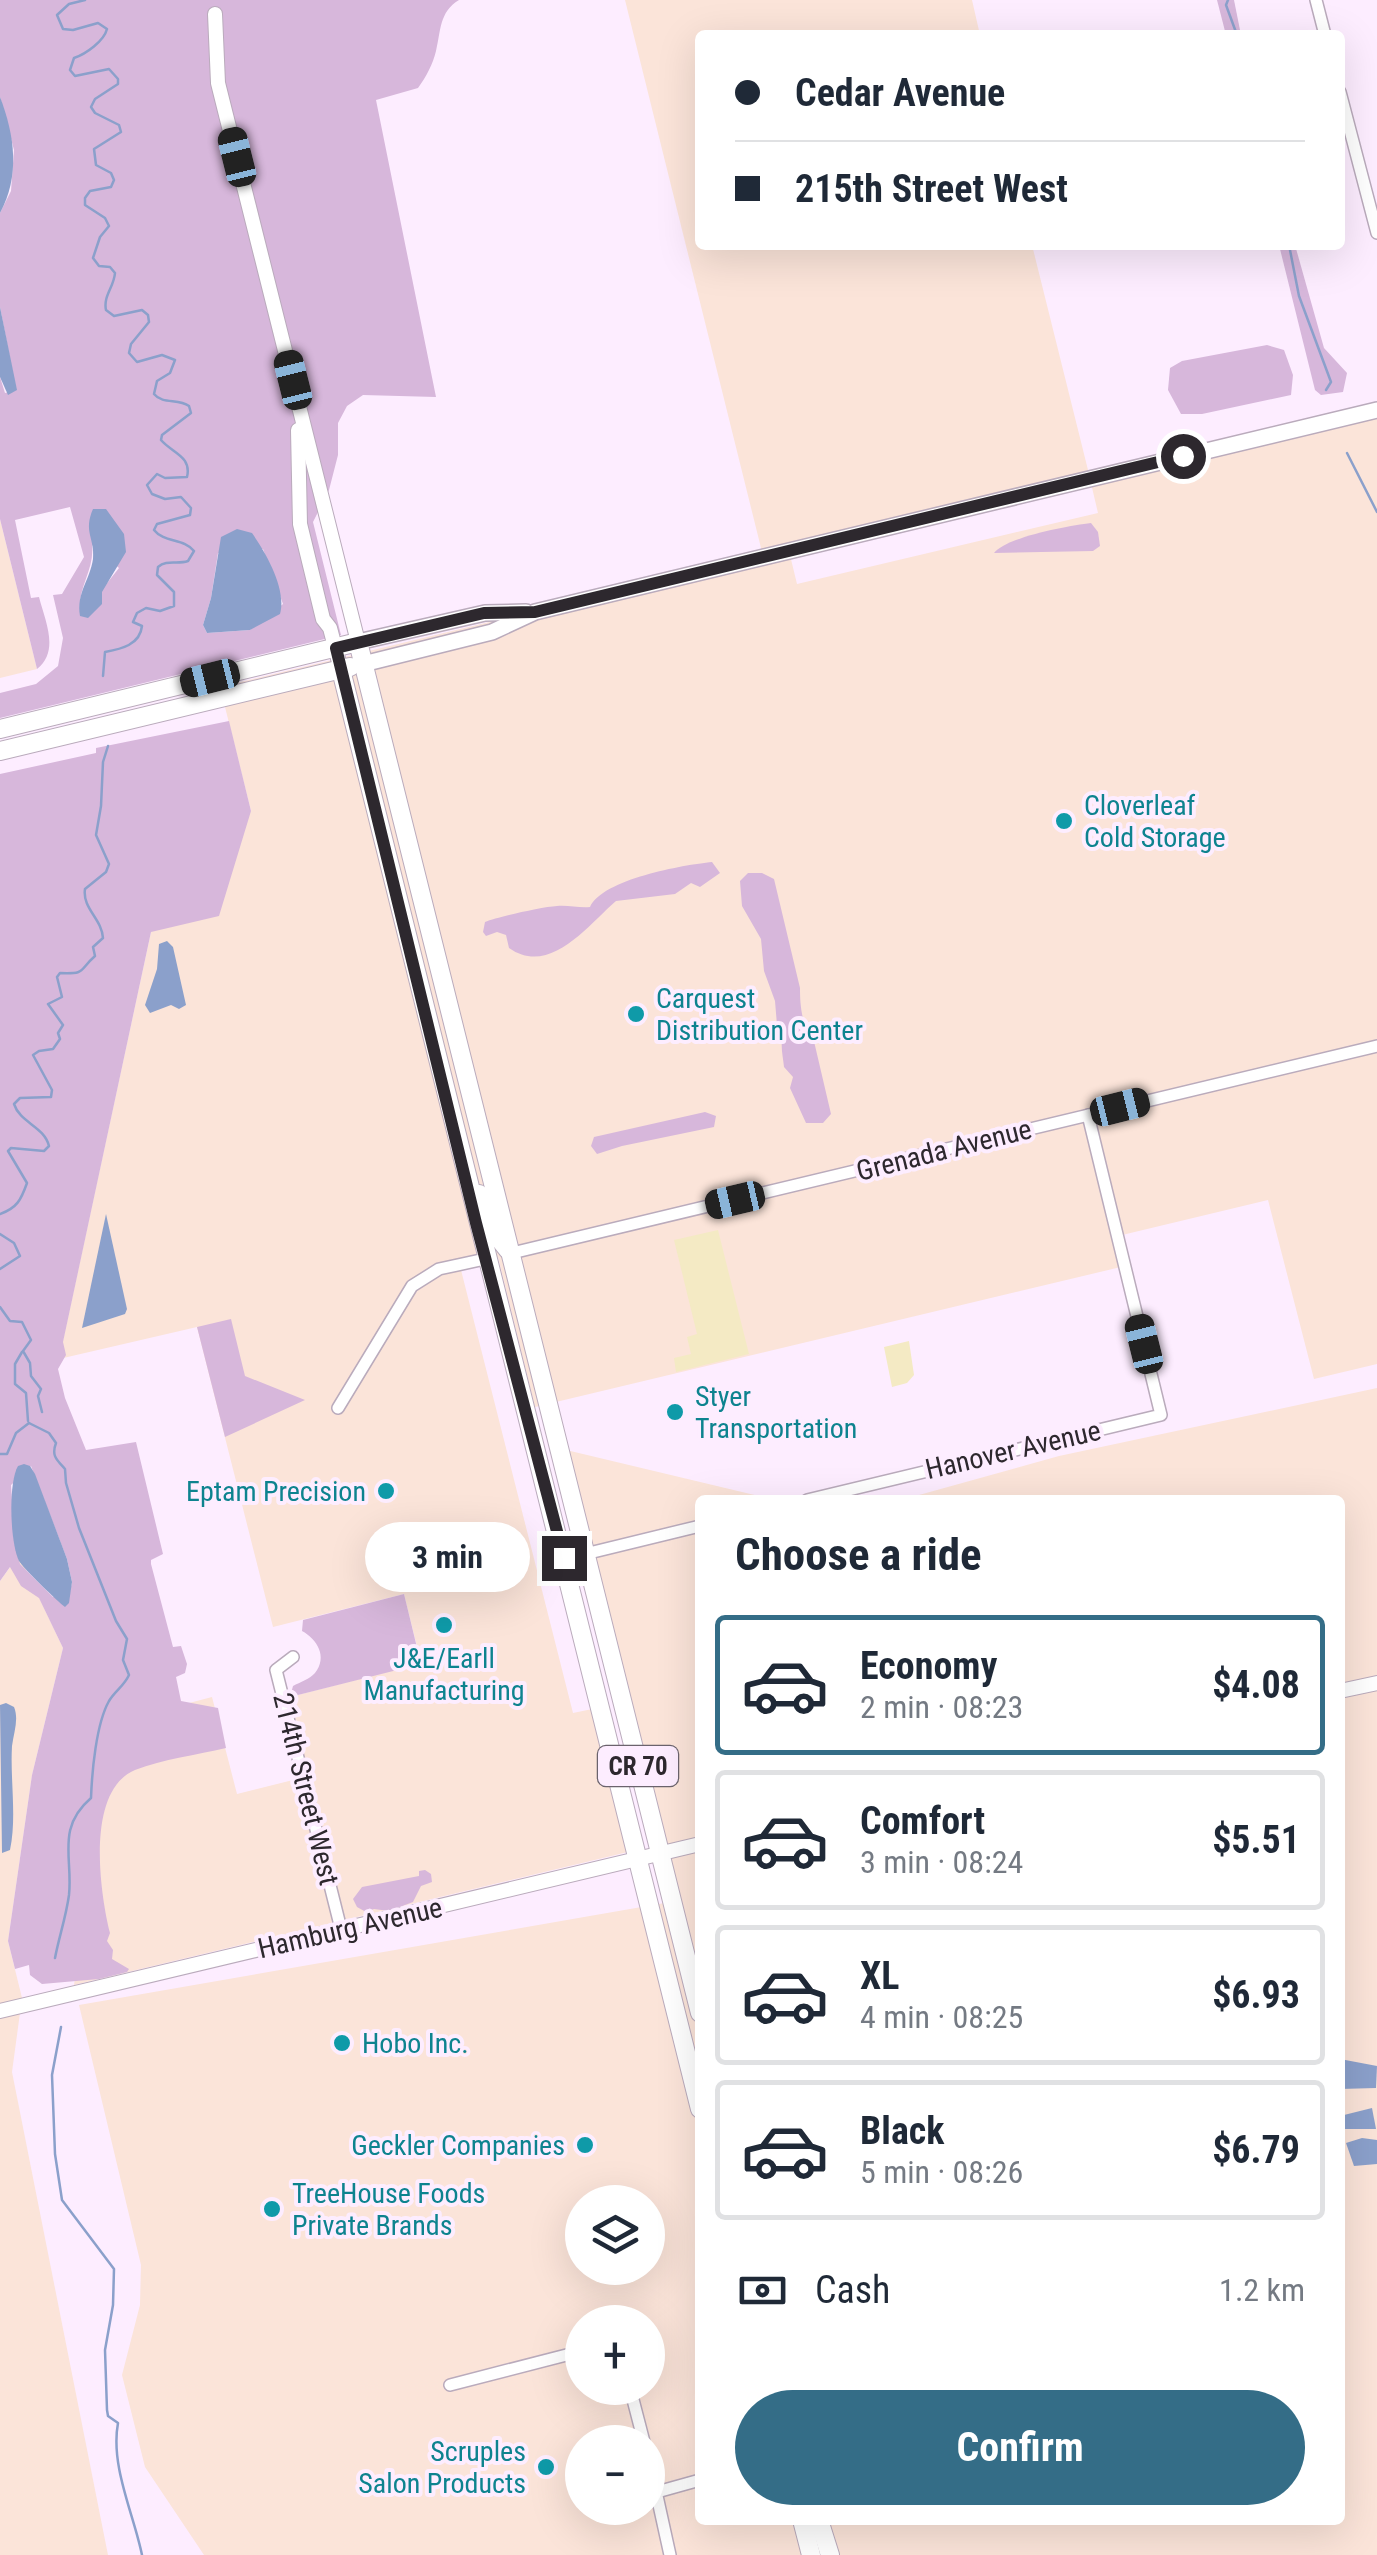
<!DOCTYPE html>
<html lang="en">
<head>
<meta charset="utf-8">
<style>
  body { margin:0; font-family:"Roboto Condensed",sans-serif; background:#f2f2f3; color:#1f2937; height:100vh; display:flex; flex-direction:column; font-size:38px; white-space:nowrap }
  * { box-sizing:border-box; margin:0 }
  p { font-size:32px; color:#747a83 }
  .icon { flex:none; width:55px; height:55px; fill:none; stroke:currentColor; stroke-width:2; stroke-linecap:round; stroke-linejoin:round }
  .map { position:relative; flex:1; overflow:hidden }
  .side { position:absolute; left:695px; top:1495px; width:650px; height:1030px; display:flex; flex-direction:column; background:#fff; border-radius:10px; box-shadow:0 10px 40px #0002 }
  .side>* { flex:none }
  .top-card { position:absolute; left:695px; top:30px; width:650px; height:220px; border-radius:10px; box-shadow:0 10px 40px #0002; display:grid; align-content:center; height:220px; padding:0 40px; background:#fff }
  .fabs { position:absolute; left:565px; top:2185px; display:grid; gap:20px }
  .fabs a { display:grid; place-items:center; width:100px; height:100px; border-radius:50%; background:#fff; box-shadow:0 10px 40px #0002; font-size:50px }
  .end { position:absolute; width:45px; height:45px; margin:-22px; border:12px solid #2d282e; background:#fff; box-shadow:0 0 0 5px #fff }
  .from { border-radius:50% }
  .bubble { position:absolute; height:70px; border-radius:35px; background:#fff; box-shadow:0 10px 40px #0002; font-size:32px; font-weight:700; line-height:70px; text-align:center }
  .car { position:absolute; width:30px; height:60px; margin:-30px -15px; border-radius:12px; box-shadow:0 0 8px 2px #0007; background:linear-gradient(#222 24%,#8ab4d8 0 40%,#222 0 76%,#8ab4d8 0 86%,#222 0) }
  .top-card b { display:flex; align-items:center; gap:35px; height:95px; font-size:38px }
  .top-card b+b { border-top:2px solid #e0e1e3 }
  .top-card i { width:25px; height:25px; background:#1f2937 }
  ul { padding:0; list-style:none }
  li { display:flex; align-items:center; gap:30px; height:140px; margin:0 20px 15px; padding:0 20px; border:5px solid #e0e1e3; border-radius:10px }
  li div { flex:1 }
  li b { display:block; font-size:38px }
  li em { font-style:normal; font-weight:700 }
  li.current { border-color:#346d87 }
  li>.icon { width:90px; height:90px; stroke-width:1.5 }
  h2 { padding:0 40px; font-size:45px; line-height:120px }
  .pay { display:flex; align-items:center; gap:25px; height:110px; padding:0 40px; font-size:38px }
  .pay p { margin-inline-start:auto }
  .button { display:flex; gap:20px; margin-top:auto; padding:20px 40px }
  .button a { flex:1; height:115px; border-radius:60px; background:#346d87; color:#fff; font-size:40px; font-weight:700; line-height:115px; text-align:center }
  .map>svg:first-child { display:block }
  .industrial { fill:#fbe4d9; fill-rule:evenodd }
  .green { fill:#d7b7db; fill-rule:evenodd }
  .sand { fill:#f4eac4 }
  .water { fill:#8ba0cb }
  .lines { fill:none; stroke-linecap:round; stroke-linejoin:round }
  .stream { stroke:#8ba0cb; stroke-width:2.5 }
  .minor-casing { stroke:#baabbc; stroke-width:14 }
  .tertiary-casing { stroke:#baabbc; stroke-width:16 }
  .secondary-casing { stroke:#baabbc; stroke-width:18 }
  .primary-casing { stroke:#baabbc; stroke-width:20 }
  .minor { stroke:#fff; stroke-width:11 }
  .tertiary { stroke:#fff; stroke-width:14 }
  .secondary { stroke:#fff; stroke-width:15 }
  .primary { stroke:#fff; stroke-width:18 }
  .route { stroke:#2d282e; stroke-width:12 }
  .culture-dot { fill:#0f9aa8; stroke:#fdedff; stroke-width:4 }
  .labels { text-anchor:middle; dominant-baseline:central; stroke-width:8; stroke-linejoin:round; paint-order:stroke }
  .shield { fill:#fdedff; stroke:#6b636d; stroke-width:2.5 }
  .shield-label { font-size:25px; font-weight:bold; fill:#2d282e }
  .culture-label { font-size:28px; fill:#0d838f; stroke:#fdedff; text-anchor:start }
  .street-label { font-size:28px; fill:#2d282e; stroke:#fdedff }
</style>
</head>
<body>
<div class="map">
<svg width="1377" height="2555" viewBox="0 0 1377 2555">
  <rect width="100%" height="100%" fill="#fdedff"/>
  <g class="industrial">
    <path d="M625,0H972L980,35H700V245H1032L1090,478L1377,410V1364L1314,1379L1268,1200L1118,1236L1125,1266L535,1407L498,1257L460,1266L573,1713L597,1708L628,1852L74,1985L113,1723L212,1697L237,1794L309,1776L290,1697L421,1663L404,1594L273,1627L197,1327L59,1359L151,932L251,811L220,687L763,556ZM1090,479L1098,513L797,584L789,551Z"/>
    <path d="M0,519L37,669L0,678Z"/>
    <path d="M1377,1388V2555H204L145,2467L122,2375L140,2305L141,2265L79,2005L676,1901L562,1449L776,1500H700V2520H1340V1500H901L1059,1456ZM582,2202H648V2268H582ZM582,2322H648V2388H582ZM582,2442H648V2508H582Z"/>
    <path d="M19,1555L63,1648L32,1775L8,1941L22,1998L12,2072L108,2555H0V1581Z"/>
  </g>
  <g class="green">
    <path d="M0,0H459C439,12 441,31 436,51C433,64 426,77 418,88L376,100L436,397L363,395L347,406L338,423V455L329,490L313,522L341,635L0,718V693L36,684L58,666L63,638L53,595L62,594L84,557L70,507L15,520L31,598L39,597C45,621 60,651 37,669L0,519V377L5,393L16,390L0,307V213L11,191L14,150L0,97ZM92,545L119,568L81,616C75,590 95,571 92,545ZM263,549L283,604L250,630L207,633L203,625L211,598L218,553Z"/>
    <path d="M1217,0H1234L1241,35H1226Z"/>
    <path d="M1279,245H1295L1324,348L1347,373L1343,392L1321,395L1315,390Z"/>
    <path d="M1267,345L1284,350L1293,375L1291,395L1202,414H1181L1168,390L1170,368L1182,361Z"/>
    <path d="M1091,523L1098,532L1100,546L1093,551L994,553C1007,537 1067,526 1091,523Z"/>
    <path d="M229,721L251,811L219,916L151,932L63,1342L66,1355L58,1369L65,1398L86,1450L136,1442L163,1554L151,1560V1564L173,1647L181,1646L187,1664L185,1673L176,1677L181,1701L218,1708L226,1748C197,1755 163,1759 135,1770C85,1791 100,1893 110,1933L107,1941L113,1950L112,1959L129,1969L127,1972L99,1979L42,1984L30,1975L29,1965L15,1969L8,1941L32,1775L63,1648L39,1598L21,1586L10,1567L0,1581V774L96,753V748ZM31,1466L67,1559L72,1582L69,1596L53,1597L20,1564L15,1545L11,1485Z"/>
    <path d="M712,862L720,873L700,887L691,883L675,894L616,901C588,925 550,977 509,948L506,935L497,932L486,936L483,932L485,922C498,917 541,907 557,906C568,905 579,908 590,907C603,879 683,865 712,862Z"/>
    <path d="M748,873H762L774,879L800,988C800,1003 801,1025 813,1037L831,1114L823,1123H806L790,1088L793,1077L784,1067C783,1056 780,1046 783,1035L777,1025L775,1001L764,971L761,939L742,906L740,881Z"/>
    <path d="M705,1112L716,1116L714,1127L622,1146L597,1154L591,1146L594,1137Z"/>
    <path d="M231,1319L245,1376L305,1400L225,1437L197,1327Z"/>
    <path d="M404,1594L421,1664L290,1697L293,1686C300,1682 310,1679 315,1673C328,1657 317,1639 302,1631L303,1620Z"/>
    <path d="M425,1870L431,1874L432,1882L421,1886L413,1902L389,1911L374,1909L366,1912L357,1907L353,1899L362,1887L419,1876V1871Z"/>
  </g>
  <g class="sand">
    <path d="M718,1230L749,1354L676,1372L674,1358L691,1354L687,1337L697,1334L674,1240Z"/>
    <path d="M909,1341L914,1375L907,1383L892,1387L884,1347Z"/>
  </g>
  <g class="water">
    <path d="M0,97C15,136 20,176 0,213Z"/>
    <path d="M0,307L17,390L8,395L0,377Z"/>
    <path d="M93,509H106L124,534L126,552L102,592V604L88,618L80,616C76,593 90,580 93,559C95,538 83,532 93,509Z"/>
    <path d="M237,529L252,533C266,553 287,589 280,614L250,630L207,633L203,625L211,598L221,537Z"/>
    <path d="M167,941L173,947L186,1005L179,1009L171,1005L150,1013L145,1005L157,969L159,944Z"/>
    <path d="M106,1214L127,1309L125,1314L82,1328Z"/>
    <path d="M24,1464L30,1466L35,1474L67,1559L72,1582L69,1603L65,1607C58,1602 23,1568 19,1561C10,1543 8,1483 18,1466Z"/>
    <path d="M6,1703L14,1707C19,1719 14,1732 12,1746C10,1780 17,1817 10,1850L2,1853L0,1705Z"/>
    <path d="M1340,2059L1377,2066L1376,2088L1340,2089Z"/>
    <path d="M1372,2108L1376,2129H1340V2116Z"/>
    <path d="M1362,2138L1377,2140V2164L1354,2166L1346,2143Z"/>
  </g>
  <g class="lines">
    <g class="stream">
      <path d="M85,0L69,4L57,15L63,29L73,30L98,23L107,29C104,41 86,54 74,58L70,70L75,76L109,69L118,79V84L95,99L91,107L95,113L119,125L121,132L94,149L96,165L111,173L114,180L111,187L90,191L85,198V205L105,218L109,226L100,237L93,258L99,266L110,267L115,273C114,287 103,296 106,310L114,316L142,310L148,315L149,322L131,344L129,353L137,362L162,355L175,360L170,373L157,381L154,394C163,405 178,398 189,406L191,413L162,435L161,440C172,453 192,456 187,477L165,478L157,474L147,485L152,494L165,499L181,497L191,508L190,515L157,524L154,530C164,543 184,538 194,551L188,561C177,565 167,559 158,567L157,575L174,592V606L160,611L146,608L137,613L133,622L142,626C140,645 121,649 105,652L103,676"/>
      <path d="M1228,0L1226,5L1237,35"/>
      <path d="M1289,245L1299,296L1331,382L1326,390"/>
      <path d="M1347,453L1377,512"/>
      <path d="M0,1214C17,1208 21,1200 27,1183L8,1151L11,1148L44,1151L49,1146C44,1126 20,1123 14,1104L20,1098L51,1097L52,1090L33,1055L39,1051L53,1049L60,1039L58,1033L63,1025L48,1004L62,997L57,977L60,973C87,974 78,971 95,956L93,947L103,938C102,919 82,908 85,889L106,872L109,864L96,835L101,806L103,762L108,746"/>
      <path d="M0,1234L14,1243L20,1256L0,1269"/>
      <path d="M0,1307L10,1321L22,1322L31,1340L23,1351L30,1363L31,1376L41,1389L38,1396L42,1412"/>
      <path d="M22,1352L15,1364V1384L26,1393L28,1421"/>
      <path d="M29,1423L49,1433L56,1443C51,1456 57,1460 65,1469L66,1483L79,1528L116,1621L127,1639L123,1660L129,1675C124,1686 115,1691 109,1701C96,1724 92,1772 91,1798C56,1828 73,1858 69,1895C66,1917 59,1937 55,1958"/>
      <path d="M0,1454H7L16,1433L29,1423"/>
      <path d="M61,2027L52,2075L55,2154L62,2200L114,2269L113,2305L105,2350L107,2410L108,2416L118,2423C110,2466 134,2515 142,2555"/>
    </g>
    <g class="minor-casing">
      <g id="minor">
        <path d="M1316,0L1325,35"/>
        <path d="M1340,92L1377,233"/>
        <path d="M512,1253L1377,1046"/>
        <path d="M338,1408L412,1286L439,1269L485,1259"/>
        <path d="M807,1500L1161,1415L1088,1115"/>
        <path d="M585,1554L700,1526"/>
        <path d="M293,1657L276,1670L341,1929"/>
        <path d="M450,2385L582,2351"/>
        <path d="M630,2388L644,2442"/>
        <path d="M648,2455L670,2555"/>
        <path d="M657,2492L700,2480"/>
      </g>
    </g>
    <g class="tertiary-casing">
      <g id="tertiary">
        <path d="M215,14L218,83L358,642"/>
        <path d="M298,430L300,524L323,619L330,628L341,670"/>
        <path d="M1340,1691L1377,1683"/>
        <path d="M0,2011L700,1844"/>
      </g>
    </g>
    <g class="secondary-casing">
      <g id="secondary">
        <path d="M358,642L485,613L526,612"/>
        <path d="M363,664L492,632L535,612L1377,410"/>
      </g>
    </g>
    <g class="primary-casing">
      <g id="primary">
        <path d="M341,670L700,2109"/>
        <path d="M0,729L358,642L700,2013"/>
        <path d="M0,751L350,667"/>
        <path d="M479,1194L492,1230L508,1250"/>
        <path d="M802,2520L811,2555"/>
        <path d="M819,2520L830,2555"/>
      </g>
    </g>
    <use href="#minor" class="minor"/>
    <use href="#tertiary" class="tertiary"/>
    <use href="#secondary" class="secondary"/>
    <use href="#primary" class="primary"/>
  </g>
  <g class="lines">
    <path class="route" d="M564,1558L476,1223L336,648L484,613L535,612L1183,456"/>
  </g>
  <g class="culture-dot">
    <circle cx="1064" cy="821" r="10"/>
    <circle cx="636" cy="1014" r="10"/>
    <circle cx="675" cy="1412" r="10"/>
    <circle cx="386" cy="1491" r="10"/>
    <circle cx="444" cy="1625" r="10"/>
    <circle cx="342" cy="2043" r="10"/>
    <circle cx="585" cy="2145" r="10"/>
    <circle cx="272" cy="2209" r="10"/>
    <circle cx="546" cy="2467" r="10"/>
  </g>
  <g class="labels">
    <rect class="shield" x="598" y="1746" width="80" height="40" rx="8"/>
    <g class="shield-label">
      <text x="638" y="1766">CR 70</text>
    </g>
    <g class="culture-label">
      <text x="1084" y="805">Cloverleaf<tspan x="1084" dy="32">Cold Storage</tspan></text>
      <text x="656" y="998">Carquest<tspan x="656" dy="32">Distribution Center</tspan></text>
      <text x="695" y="1396">Styer<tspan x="695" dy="32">Transportation</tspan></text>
      <text x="366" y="1491" text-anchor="end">Eptam Precision</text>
      <text x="444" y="1658" text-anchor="middle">J&amp;E/Earll<tspan x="444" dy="32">Manufacturing</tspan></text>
      <text x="362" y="2043">Hobo Inc.</text>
      <text x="565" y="2145" text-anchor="end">Geckler Companies</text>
      <text x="292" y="2193">TreeHouse Foods<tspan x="292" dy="32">Private Brands</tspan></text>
      <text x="526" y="2451" text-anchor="end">Scruples<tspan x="526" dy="32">Salon Products</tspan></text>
    </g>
    <g class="street-label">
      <text transform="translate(944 1150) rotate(-14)">Grenada Avenue</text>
      <text transform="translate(1013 1450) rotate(-13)">Hanover Avenue</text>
      <text transform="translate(306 1789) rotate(76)">214th Street West</text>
      <text transform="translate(350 1928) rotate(-13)">Hamburg Avenue</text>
    </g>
  </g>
</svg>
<div class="fabs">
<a><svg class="icon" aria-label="layers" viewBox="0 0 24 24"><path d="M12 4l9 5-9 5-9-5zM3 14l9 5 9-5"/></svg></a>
<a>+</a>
<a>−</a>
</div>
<i class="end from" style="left:1183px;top:456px"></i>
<i class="end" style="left:564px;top:1558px"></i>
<div class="bubble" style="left:365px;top:1522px;width:165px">3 min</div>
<i class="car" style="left:237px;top:157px;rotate:346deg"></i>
<i class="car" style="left:293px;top:380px;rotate:346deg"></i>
<i class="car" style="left:210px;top:678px;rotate:256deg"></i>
<i class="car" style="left:1120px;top:1107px;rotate:76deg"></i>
<i class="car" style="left:735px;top:1200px;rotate:257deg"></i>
<i class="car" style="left:1144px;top:1344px;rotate:346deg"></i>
<div class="top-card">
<b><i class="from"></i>Cedar Avenue</b>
<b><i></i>215th Street West</b>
</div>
<section class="side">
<h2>Choose a ride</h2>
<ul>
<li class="current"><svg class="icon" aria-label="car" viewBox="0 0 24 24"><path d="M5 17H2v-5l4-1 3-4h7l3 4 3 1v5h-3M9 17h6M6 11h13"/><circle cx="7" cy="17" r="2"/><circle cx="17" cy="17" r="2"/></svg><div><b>Economy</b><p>2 min · 08:23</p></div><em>$4.08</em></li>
<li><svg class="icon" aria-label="car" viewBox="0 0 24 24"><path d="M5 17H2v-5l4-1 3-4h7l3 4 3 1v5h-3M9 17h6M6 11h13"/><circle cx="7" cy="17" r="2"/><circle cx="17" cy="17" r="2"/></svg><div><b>Comfort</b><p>3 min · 08:24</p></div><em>$5.51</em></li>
<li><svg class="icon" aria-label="car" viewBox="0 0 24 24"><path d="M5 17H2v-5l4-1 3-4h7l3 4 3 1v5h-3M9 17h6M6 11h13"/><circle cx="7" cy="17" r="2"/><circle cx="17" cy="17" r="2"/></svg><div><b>XL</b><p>4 min · 08:25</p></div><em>$6.93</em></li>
<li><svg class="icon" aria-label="car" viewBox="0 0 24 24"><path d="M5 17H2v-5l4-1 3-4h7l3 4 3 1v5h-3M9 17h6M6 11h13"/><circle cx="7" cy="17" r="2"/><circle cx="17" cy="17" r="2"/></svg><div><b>Black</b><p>5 min · 08:26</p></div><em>$6.79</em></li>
</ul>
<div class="pay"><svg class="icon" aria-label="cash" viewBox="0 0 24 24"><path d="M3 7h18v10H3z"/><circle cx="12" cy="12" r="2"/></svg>Cash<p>1.2 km</p></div>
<div class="button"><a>Confirm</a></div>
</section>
</div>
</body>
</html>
